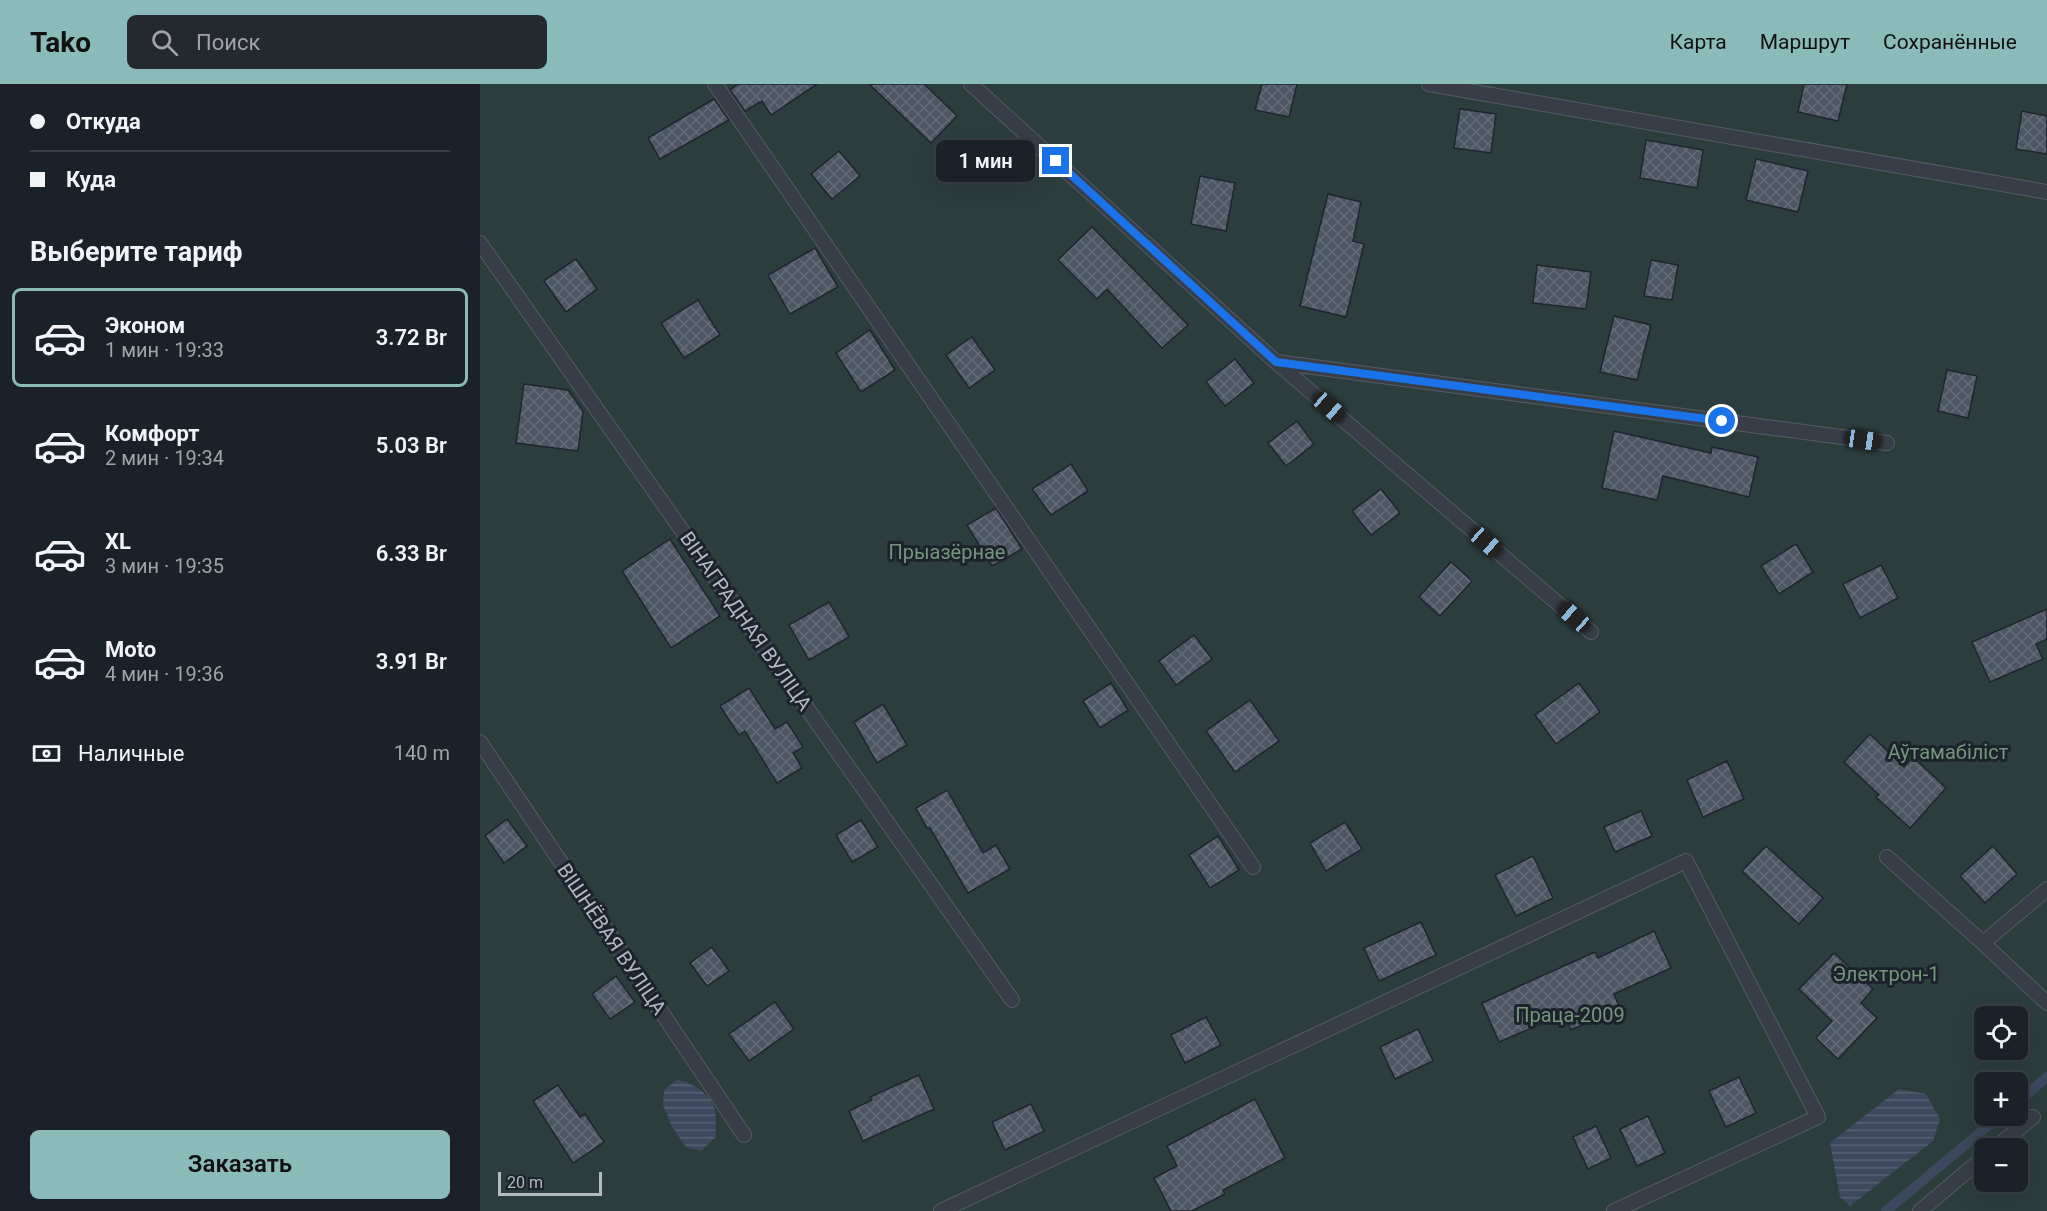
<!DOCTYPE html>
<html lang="ru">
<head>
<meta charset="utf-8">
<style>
  body { margin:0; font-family:Roboto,sans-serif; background:#242930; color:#f1f3f6; height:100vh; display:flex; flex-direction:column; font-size:22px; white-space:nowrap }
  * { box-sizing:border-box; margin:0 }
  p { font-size:20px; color:#a0a3a8 }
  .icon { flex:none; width:33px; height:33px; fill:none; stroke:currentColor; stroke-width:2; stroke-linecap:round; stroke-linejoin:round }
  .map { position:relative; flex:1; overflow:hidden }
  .panel { display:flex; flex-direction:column; background:#1b2128; width:480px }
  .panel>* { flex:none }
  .banner { display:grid; align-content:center; height:132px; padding:0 30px; background:#1b2128 }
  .fabs { position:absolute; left:1494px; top:922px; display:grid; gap:12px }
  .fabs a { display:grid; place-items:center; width:54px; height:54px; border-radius:9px; background:#1b2128; box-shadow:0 6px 24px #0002,0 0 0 2px #393e45; font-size:30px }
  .scale { position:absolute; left:18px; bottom:15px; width:104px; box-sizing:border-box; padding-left:6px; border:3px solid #b2b9c3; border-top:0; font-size:16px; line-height:21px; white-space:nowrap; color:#b2b9c3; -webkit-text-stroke:4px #1d232c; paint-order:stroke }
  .end { position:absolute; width:27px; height:27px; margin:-14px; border:8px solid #1a73e8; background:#fff; box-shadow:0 0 0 3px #fff }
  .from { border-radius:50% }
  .bubble { position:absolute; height:42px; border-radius:9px; background:#1b2128; box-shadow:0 6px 24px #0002,0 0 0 2px #393e45; font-size:20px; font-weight:600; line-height:42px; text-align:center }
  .car { position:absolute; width:18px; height:36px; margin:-18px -9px; border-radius:8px; box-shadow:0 0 4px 2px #0007; background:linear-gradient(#222 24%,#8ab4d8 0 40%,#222 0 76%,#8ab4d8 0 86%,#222 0) }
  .banner b { display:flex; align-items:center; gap:21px; height:57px; font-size:22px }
  .banner b+b { border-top:2px solid #393e45 }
  .banner i { width:15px; height:15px; background:#f1f3f6 }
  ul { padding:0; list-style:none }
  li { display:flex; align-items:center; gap:18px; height:99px; margin:0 12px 9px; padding:0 18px; border:3px solid transparent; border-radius:9px }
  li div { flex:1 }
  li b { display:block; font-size:22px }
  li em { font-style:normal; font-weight:600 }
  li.current { border-color:#8bbbb9 }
  li>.icon { width:54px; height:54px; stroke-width:1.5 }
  h2 { padding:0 30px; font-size:27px; line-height:72px }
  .pay { display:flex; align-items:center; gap:15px; height:66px; padding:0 30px; font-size:22px }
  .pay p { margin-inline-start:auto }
  .primary-button { display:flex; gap:12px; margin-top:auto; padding:12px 30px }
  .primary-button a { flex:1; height:69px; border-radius:9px; background:#8bbbb9; color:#111; font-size:24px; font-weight:600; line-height:69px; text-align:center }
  header { display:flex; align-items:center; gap:36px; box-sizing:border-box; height:84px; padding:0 30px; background:#8bbbb9; color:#111 }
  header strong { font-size:28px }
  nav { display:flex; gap:33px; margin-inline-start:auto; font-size:21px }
  .search { width:420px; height:54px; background:#242930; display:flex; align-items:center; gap:15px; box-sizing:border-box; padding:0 21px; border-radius:9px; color:#a0a3a8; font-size:22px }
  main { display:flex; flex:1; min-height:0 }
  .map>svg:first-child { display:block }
  .green { fill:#2c3d3d; fill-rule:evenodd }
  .water { fill:url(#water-rules) }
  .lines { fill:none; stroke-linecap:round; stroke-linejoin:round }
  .stream { stroke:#3c495e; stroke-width:10 }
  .building { fill:url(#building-cross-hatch); stroke:#1f252e; stroke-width:1.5 }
  .service-casing { stroke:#555c65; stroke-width:16 }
  .service { stroke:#373e47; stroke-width:14 }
  .route { stroke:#1a73e8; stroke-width:8 }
  .labels { text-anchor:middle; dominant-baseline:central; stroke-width:6; stroke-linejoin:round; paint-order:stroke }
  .park-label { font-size:20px; fill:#74967c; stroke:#1d232c }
  .street-label { font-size:20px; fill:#b2b9c3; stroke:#1d232c }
</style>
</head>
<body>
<header>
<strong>Tako</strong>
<div class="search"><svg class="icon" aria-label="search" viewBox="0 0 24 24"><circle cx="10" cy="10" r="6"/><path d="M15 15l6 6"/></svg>Поиск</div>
<nav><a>Карта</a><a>Маршрут</a><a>Сохранённые</a></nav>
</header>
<main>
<section class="panel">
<div class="banner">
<b><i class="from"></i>Откуда</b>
<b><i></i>Куда</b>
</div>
<h2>Выберите тариф</h2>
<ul>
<li class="current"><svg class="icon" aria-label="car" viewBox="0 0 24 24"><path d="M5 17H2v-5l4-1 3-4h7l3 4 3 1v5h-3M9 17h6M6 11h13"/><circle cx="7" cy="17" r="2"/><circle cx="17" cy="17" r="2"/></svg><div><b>Эконом</b><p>1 мин · 19:33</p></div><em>3.72 Br</em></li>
<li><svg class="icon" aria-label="car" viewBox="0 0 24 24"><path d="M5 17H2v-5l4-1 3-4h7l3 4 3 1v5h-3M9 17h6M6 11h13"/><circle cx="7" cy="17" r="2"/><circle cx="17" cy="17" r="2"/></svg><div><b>Комфорт</b><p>2 мин · 19:34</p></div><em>5.03 Br</em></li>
<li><svg class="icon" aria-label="car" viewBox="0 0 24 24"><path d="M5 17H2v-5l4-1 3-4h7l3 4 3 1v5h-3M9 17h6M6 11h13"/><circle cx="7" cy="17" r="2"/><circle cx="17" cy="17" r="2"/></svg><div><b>XL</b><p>3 мин · 19:35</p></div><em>6.33 Br</em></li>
<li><svg class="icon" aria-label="car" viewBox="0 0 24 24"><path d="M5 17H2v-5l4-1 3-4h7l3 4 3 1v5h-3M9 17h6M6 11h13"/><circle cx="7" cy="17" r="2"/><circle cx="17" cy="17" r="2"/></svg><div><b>Moto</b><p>4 мин · 19:36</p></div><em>3.91 Br</em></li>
</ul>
<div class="pay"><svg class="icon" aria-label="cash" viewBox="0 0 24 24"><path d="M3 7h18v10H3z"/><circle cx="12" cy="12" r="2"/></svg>Наличные<p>140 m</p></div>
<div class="primary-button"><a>Заказать</a></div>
</section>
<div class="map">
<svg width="1567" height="1127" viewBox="0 0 1567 1127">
  <defs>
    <pattern id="water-rules" width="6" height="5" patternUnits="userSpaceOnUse" patternTransform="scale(1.5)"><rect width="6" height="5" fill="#3c495e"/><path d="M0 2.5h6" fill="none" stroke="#566173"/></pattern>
    <pattern id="building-cross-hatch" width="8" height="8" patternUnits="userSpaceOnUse" patternTransform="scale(1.5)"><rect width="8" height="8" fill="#4d5662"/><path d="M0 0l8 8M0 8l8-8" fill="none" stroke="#646c77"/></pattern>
  </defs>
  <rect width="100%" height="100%" fill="#242c36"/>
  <path class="green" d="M0,0H1567V1127H0ZM1504,933H1538V966H1504ZM1504,999H1538V1032H1504ZM1504,1065H1538V1098H1504Z"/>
  <g class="water">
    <path d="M197,996C210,997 230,1010 234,1023C237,1032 235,1044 236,1053L221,1067L206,1063L192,1043L183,1021L184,1006Z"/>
    <path d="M1419,1005L1446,1010L1460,1035L1453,1057L1370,1122L1360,1113L1350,1059Z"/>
  </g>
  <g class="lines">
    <g class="stream">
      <path d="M1538,1018L1567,993"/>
      <path d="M1406,1127L1520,1032"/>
    </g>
  </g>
  <g class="building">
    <path d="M259,0H337L291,31L282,17L265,27L250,6Z"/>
    <path d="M389,0H444L477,32L451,59Z"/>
    <path d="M782,0H817L809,33L775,26Z"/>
    <path d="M1324,0H1367L1358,37L1318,28Z"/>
    <path d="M234,15L249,36L180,75L168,54Z"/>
    <path d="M980,25L1016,30L1011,69L974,64Z"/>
    <path d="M1542,27L1567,32V70L1536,65Z"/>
    <path d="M1166,56L1223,66L1217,104L1160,94Z"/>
    <path d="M359,67L380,92L352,115L331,90Z"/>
    <path d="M1276,75L1328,87L1318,128L1266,116Z"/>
    <path d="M720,92L755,99L746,147L711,140Z"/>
    <path d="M848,110L881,118L873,157L884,160L866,233L820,222Z"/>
    <path d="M612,143L708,241L682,264L627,205L617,215L578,176Z"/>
    <path d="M335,164L358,203L310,230L288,191Z"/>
    <path d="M96,175L117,205L86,228L64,197Z"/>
    <path d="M1171,176L1198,181L1192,216L1164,212Z"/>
    <path d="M1057,181L1111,188L1106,225L1053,219Z"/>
    <path d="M218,216L240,251L204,274L181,239Z"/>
    <path d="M1134,232L1171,241L1157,296L1120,288Z"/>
    <path d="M390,246L415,286L381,308L356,269Z"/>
    <path d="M492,253L515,286L489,304L466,271Z"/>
    <path d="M755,275L774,299L745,322L726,298Z"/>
    <path d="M1467,286L1497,292L1488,334L1458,327Z"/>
    <path d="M44,300L88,306L103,327L98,367L36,359Z"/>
    <path d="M817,337L834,360L806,382L788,359Z"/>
    <path d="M1134,347L1231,369L1232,363L1278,373L1269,413L1183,392L1177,416L1122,404Z"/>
    <path d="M591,380L608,407L571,431L552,405Z"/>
    <path d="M901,405L920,429L891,451L872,427Z"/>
    <path d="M516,424L542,465L512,482L487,441Z"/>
    <path d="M190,455L240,532L191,564L142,487Z"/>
    <path d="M1316,460L1333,488L1299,510L1281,482Z"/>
    <path d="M971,478L992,497L960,532L939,513Z"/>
    <path d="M1401,481L1418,514L1380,534L1363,500Z"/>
    <path d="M349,518L369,553L329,576L309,541Z"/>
    <path d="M1567,525V555L1556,560L1563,575L1510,598L1492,558Z"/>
    <path d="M714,551L732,575L696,601L679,577Z"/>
    <path d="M631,599L648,626L620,644L603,617Z"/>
    <path d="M1099,599L1120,628L1076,660L1055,631Z"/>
    <path d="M269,604L295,645L307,638L323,663L313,669L322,684L297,699L265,647L259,651L240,622Z"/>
    <path d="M770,616L799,657L755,688L726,647Z"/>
    <path d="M403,620L427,661L397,679L374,638Z"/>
    <path d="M1390,650L1424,683L1433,673L1466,704L1430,744L1396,713L1399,711L1364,678Z"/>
    <path d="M1247,677L1264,715L1223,733L1207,696Z"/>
    <path d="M467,706L503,769L516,761L530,785L488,809L450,744H447L436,724Z"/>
    <path d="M1161,727L1172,752L1135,768L1124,743Z"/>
    <path d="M27,735L47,762L24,779L5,752Z"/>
    <path d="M381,736L398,763L372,778L356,751Z"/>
    <path d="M865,738L882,765L846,787L830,759Z"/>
    <path d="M738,752L759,786L730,804L709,771Z"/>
    <path d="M1286,762L1343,814L1319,840L1262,787Z"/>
    <path d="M1513,762L1537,790L1505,819L1480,792Z"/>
    <path d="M1053,772L1073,814L1036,832L1015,791Z"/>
    <path d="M941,838L956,871L899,897L884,864Z"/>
    <path d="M1174,847L1191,884L1134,910L1140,924L1091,946L1084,930L1019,958L1002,919L1115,868L1118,874Z"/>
    <path d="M232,863L249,887L227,902L210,879Z"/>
    <path d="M1354,869L1393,905L1381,919L1397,934L1358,975L1336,954L1352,937L1319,905Z"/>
    <path d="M136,892L155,918L130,935L112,910Z"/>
    <path d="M295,918L314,945L269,977L249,950Z"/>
    <path d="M726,933L741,961L705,979L691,951Z"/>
    <path d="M938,945L953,977L915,995L900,963Z"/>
    <path d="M439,991L454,1025L383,1057L369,1027L392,1016L390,1013Z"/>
    <path d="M1259,993L1276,1029L1246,1043L1229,1007Z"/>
    <path d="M78,1001L100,1033L105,1030L124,1058L93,1079L53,1017Z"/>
    <path d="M775,1015L805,1074L743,1106L745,1110L712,1127H691L674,1094L697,1082L687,1062Z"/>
    <path d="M551,1020L564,1047L525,1066L512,1038Z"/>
    <path d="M1168,1032L1185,1069L1157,1082L1140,1045Z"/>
    <path d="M1116,1042L1131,1074L1108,1085L1093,1053Z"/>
  </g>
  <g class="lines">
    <g class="service-casing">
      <g id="service">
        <path d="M235,0L773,783"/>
        <path d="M491,0L796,278L1111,548"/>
        <path d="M949,0L1567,108"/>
        <path d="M0,159L532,916"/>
        <path d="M796,278L1407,359"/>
        <path d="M0,658L264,1051"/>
        <path d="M1407,773L1503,859L1567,919"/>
        <path d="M1503,859L1567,805"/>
        <path d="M1514,1065L1553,1033"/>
        <path d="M461,1127L1206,777L1338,1033L1134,1127"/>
        <path d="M1440,1127L1504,1073"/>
      </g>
    </g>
    <use href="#service" class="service"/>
  </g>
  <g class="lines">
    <path class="route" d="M576,77L796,278L1242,337"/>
  </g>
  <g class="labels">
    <g class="park-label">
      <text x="467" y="468">Прыазёрнае</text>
      <text x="1468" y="668">Аўтамабіліст</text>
      <text x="1406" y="890">Электрон-1</text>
      <text x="1090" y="931">Праца-2009</text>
    </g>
    <g class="street-label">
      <text transform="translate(266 537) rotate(55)">ВІНАГРАДНАЯ ВУЛІЦА</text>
      <text transform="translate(132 855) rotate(56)">ВІШНЁВАЯ ВУЛІЦА</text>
    </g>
  </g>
</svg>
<div class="fabs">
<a><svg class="icon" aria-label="locate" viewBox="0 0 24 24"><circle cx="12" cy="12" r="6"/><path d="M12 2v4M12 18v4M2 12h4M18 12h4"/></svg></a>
<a>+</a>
<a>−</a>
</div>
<div class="scale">20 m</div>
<i class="end from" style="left:1242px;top:337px"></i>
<i class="end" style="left:576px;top:77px"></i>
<div class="bubble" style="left:456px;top:56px;width:99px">1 мин</div>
<i class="car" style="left:849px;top:323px;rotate:131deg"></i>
<i class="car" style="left:1383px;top:356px;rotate:98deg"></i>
<i class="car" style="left:1006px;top:458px;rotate:131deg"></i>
<i class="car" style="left:1094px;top:533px;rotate:311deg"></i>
</div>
</main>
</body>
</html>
